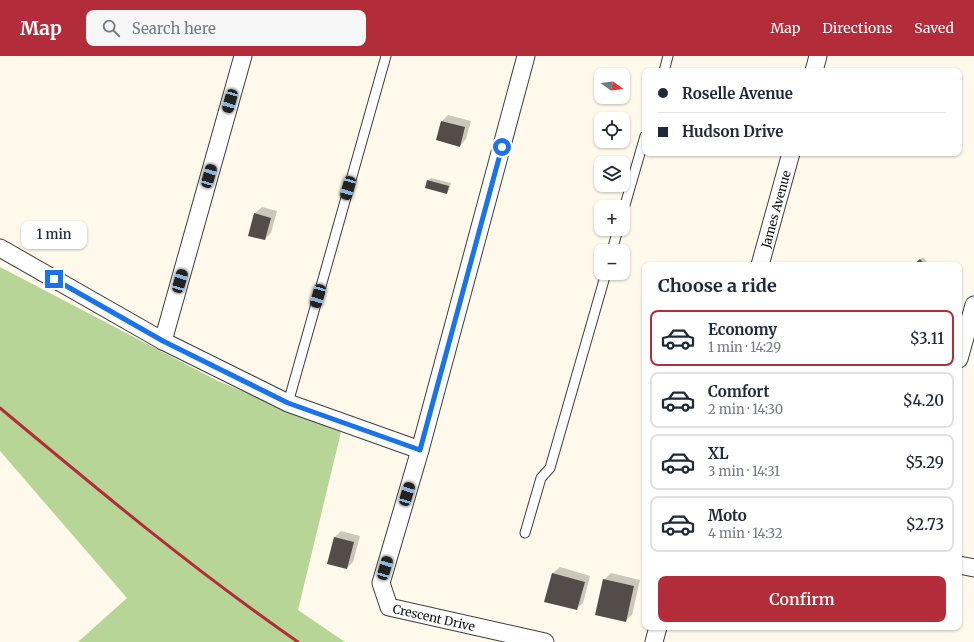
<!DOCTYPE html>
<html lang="en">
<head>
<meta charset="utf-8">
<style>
  body { margin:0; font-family:Merriweather,serif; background:#f6f6f7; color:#1f2937; height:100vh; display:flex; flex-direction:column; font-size:15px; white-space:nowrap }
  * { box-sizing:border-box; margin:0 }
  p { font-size:13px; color:#747a83 }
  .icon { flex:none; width:22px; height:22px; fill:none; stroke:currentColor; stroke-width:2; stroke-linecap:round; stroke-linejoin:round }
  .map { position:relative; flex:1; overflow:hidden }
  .panel { position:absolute; left:642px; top:206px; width:320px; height:368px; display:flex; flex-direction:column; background:#fff; border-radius:8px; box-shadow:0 1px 3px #0004 }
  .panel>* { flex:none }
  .banner { position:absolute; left:642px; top:12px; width:320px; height:88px; border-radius:8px; box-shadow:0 1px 3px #0004; display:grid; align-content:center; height:88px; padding:0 16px; background:#fff }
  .needle { width:26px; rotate:105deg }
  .tools { position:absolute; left:594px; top:12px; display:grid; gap:8px }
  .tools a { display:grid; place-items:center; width:36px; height:36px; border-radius:8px; background:#fff; box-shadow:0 1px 3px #0004; font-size:20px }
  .end { position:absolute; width:18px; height:18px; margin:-9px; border:5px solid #1a73e8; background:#fff; box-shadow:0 0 0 2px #fff }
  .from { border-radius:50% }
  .bubble { position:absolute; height:28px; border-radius:8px; background:#fff; box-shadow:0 1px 3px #0004; font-size:13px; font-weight:600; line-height:28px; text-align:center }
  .car { position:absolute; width:12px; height:24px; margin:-12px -6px; border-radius:5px; box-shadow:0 0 3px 1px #0007; background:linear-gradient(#222 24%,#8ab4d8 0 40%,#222 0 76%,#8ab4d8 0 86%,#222 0) }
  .banner b { display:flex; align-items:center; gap:14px; height:38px; font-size:15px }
  .banner b+b { border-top:1px solid #e0e1e3 }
  .banner i { width:10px; height:10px; background:#1f2937 }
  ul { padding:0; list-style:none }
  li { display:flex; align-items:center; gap:12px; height:56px; margin:0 8px 6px; padding:0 8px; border:2px solid #e0e1e3; border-radius:8px }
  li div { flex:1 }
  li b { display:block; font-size:15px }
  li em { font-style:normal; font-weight:600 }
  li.active { border-color:#b22c39 }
  li>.icon { width:36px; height:36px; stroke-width:1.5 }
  h2 { padding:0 16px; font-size:18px; line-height:48px }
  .primary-button { display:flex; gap:8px; margin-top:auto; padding:8px 16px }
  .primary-button a { flex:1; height:46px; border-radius:8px; background:#b22c39; color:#fff; font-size:16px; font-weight:600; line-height:46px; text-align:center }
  header { display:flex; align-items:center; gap:24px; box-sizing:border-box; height:56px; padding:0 20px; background:#b22c39; color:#fff }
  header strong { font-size:19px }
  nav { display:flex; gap:22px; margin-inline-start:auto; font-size:14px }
  .search { width:280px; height:36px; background:#f6f6f7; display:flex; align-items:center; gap:10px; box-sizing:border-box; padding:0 14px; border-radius:8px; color:#747a83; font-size:15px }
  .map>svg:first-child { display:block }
  .forest { fill:#b6d597 }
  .shadow { fill:#0003 }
  .building { fill:#534c48 }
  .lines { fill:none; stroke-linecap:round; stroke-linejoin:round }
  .service-casing { stroke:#3e3e3e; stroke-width:11 }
  .minor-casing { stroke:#3e3e3e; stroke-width:19 }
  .service { stroke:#fff; stroke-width:9 }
  .minor { stroke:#fff; stroke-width:17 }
  .rail { stroke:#b22c39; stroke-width:3 }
  .route { stroke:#1a73e8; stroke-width:5 }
  .labels { text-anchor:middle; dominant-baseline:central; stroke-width:4; stroke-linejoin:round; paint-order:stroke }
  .street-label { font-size:12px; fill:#0b0b0b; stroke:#fff }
</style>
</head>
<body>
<header>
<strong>Map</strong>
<div class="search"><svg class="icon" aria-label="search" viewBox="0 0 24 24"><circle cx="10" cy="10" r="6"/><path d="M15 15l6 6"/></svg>Search here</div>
<nav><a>Map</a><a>Directions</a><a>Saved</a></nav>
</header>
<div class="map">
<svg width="974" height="586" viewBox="0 0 974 586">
  <rect width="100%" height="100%" fill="#fef9ea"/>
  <path class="forest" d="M0,211L218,325L341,376L298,554L345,586H78L127,542L0,395Z"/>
  <g class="shadow">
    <path d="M448,59L471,65L466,83L460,90L437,83L442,65Z"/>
    <path d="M431,122L451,127L449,134L446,137L428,125Z"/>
    <path d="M262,151L277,155L271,177L265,183L255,157Z"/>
    <path d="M923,201L928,207L926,209H915Z"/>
    <path d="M341,475L360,480L353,506L347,512L328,507L335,481Z"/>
    <path d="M560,511L590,520L583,547L576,553L546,545L553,517Z"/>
    <path d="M611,517L640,524L632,559L625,565L604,524Z"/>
  </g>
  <g class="building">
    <path d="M441,65L465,71L460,91L436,84Z"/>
    <path d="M427,124L449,130L447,138L425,132Z"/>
    <path d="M254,157L271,162L265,184L248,180Z"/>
    <path d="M920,203L925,209H913Z"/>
    <path d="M334,481L354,486L347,513L327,508Z"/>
    <path d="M552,517L585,526L577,554L544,546Z"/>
    <path d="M603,523L634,530L626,566L595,559Z"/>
  </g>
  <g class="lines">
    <g class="service-casing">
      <g id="service">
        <path d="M664,15L668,0"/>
        <path d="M623,156L645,80"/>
        <path d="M612,195L618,173"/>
        <path d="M288,347L386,0"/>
        <path d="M525,477L541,422L550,412L606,217"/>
      </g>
    </g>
    <g class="minor-casing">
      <g id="minor">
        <path id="s1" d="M526,0L420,394L381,527L389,551L545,586"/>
        <path d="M814,15L818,0"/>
        <path d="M0,192L163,285L288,347L420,394"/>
        <path id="s2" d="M760,209L791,97"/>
        <path d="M163,285L243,0"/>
        <path d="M959,303L974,249"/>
        <path d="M959,509L974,512"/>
        <path d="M654,586L658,571"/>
      </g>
    </g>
    <use href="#service" class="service"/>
    <use href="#minor" class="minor"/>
    <path class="rail" d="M0,352C97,433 194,514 298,586"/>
  </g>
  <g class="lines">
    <path class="route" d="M54,223L163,285L288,347L420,394L502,91"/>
  </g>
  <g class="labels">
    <g class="street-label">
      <text stroke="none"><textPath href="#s2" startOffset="58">James Avenue</textPath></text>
      <text stroke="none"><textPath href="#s1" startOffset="618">Crescent Drive</textPath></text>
    </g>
  </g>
</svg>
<div class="tools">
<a><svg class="needle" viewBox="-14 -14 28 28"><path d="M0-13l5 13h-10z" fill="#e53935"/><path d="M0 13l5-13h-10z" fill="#747a83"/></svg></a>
<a><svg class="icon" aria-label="locate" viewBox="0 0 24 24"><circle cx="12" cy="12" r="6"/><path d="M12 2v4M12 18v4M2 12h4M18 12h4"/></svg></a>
<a><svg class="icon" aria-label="layers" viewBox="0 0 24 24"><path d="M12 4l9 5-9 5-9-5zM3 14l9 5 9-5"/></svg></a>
<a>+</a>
<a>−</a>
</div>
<i class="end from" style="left:502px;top:91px"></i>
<i class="end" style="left:54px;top:223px"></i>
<div class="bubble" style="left:21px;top:165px;width:66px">1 min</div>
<i class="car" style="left:230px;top:45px;rotate:196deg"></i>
<i class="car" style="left:209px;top:120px;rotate:16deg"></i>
<i class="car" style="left:348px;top:132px;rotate:196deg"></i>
<i class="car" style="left:180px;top:225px;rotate:16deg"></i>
<i class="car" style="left:318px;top:240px;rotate:196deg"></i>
<i class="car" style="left:407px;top:438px;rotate:17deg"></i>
<i class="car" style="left:385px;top:512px;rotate:16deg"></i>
<div class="banner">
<b><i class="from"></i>Roselle Avenue</b>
<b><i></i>Hudson Drive</b>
</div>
<section class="panel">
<h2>Choose a ride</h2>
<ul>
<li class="active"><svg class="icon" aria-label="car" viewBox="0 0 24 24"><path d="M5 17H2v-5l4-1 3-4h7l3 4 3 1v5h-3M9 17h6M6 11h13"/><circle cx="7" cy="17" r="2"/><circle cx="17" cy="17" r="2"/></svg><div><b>Economy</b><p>1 min · 14:29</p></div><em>$3.11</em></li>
<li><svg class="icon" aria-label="car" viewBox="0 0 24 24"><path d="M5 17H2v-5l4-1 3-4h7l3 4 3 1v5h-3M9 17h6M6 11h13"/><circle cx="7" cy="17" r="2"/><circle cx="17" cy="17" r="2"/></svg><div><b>Comfort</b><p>2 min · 14:30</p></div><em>$4.20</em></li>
<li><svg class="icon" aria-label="car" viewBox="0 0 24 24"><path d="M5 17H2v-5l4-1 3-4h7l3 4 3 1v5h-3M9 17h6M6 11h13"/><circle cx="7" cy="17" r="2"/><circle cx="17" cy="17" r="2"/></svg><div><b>XL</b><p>3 min · 14:31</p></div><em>$5.29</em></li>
<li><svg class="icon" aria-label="car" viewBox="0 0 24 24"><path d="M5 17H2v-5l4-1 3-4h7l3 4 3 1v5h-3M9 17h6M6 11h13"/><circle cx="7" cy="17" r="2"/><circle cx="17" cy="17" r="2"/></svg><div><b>Moto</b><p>4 min · 14:32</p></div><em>$2.73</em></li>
</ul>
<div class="primary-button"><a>Confirm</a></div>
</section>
</div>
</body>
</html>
